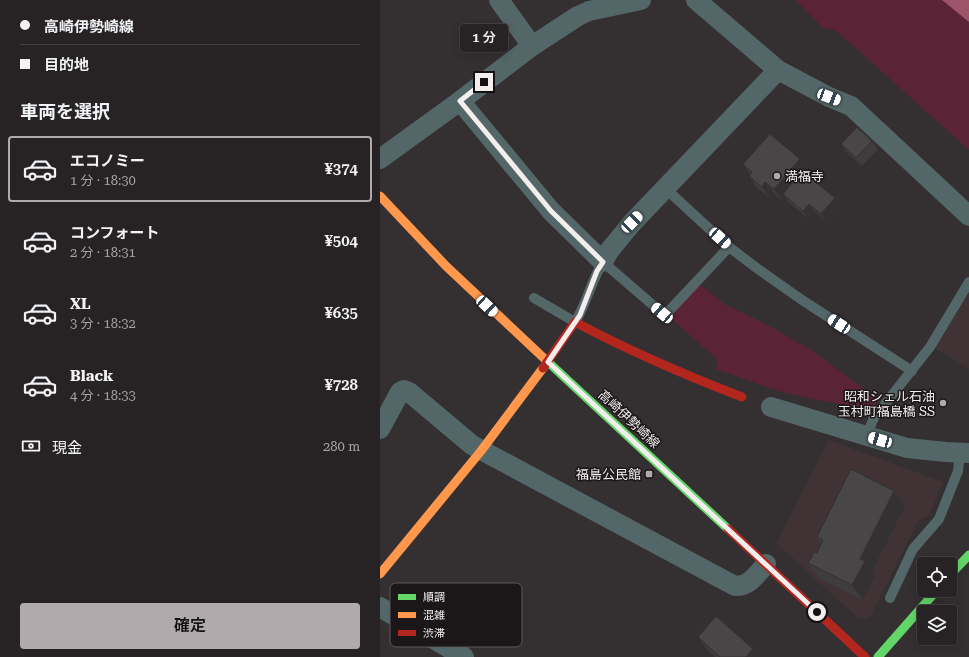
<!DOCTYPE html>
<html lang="ja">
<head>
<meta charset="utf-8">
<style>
  body { margin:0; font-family:"Roboto Serif","Noto Sans JP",serif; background:#2f2b2c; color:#f1f3f6; height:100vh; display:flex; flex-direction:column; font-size:15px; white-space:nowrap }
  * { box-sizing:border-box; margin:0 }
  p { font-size:13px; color:#a4a4a6 }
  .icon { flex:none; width:22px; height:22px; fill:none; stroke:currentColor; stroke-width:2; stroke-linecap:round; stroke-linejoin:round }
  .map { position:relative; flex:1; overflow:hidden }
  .sheet { display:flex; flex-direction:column; background:#272324; width:380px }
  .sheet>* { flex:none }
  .hud { display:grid; align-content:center; height:88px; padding:0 20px; background:#272324 }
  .buttons { position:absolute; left:537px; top:557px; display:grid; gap:8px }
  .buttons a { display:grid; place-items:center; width:40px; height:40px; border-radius:4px; background:#272324; box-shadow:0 2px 10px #0003,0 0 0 1px #434041; font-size:20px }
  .end { position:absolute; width:18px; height:18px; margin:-9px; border:5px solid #f3edee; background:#111; box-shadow:0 0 0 2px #111 }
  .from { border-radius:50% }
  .bubble { position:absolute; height:28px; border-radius:4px; background:#272324; box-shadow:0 2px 10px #0003,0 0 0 1px #434041; font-size:13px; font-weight:600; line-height:28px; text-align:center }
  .car { position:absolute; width:12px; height:24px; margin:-12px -6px; border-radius:5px; box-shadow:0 0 3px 1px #0007; background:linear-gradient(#fff 24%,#345 0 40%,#fff 0 76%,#345 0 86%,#fff 0) }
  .hud b { display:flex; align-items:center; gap:14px; height:38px; font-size:15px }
  .hud b+b { border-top:1px solid #434041 }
  .hud i { width:10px; height:10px; background:#f1f3f6 }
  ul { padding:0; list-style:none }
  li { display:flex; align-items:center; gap:12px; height:66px; margin:0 8px 6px; padding:0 12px; border:2px solid transparent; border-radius:4px }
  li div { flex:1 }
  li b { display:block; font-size:15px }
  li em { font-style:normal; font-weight:600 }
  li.selected { border-color:#b0aaac }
  li>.icon { width:36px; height:36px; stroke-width:1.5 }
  h2 { padding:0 20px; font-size:18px; line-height:48px }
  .pay { display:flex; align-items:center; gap:10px; height:44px; padding:0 20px; font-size:15px }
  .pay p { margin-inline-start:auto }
  .primary-button { display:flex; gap:8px; margin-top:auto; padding:8px 20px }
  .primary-button a { flex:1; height:46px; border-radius:4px; background:#b0aaac; color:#111; font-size:16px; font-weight:600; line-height:46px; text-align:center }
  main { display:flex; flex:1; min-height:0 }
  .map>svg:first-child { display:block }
  .built { fill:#403235 }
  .green { fill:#5a2436 }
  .water { fill:#9d546a }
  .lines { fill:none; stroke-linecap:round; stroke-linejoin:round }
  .lane { stroke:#536668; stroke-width:10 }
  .street { stroke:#536668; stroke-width:20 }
  .fast { stroke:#63d668; stroke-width:9 }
  .slow { stroke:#ff974d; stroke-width:9 }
  .jam { stroke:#b3261e; stroke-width:9 }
  .wall { fill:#3f3c3d }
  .shaded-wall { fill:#333132 }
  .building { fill:#494647; stroke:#333132 }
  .route { stroke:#f3edee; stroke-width:5 }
  .poi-dot { fill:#b0aaac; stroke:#1b1617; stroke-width:1.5 }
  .labels { text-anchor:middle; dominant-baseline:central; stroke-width:3; stroke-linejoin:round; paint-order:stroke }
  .poi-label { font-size:13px; fill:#f3edee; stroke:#1b1617; text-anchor:end }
  .street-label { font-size:13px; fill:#f3edee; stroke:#1b1617 }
  .key { fill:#1b1617; stroke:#5c5658; stroke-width:1 }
  .key-label { font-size:11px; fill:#f3edee }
</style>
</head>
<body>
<main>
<section class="sheet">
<div class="hud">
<b><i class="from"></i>高崎伊勢崎線</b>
<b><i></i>目的地</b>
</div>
<h2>車両を選択</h2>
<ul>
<li class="selected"><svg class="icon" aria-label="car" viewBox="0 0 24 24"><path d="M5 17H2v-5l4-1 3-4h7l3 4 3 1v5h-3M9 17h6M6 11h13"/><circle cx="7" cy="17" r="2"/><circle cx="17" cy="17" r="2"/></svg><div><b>エコノミー</b><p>1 分 · 18:30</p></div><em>¥374</em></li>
<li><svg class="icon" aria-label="car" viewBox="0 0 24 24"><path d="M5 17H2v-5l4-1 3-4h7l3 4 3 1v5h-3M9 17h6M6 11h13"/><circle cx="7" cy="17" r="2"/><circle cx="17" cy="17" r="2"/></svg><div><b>コンフォート</b><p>2 分 · 18:31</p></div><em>¥504</em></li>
<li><svg class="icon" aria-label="car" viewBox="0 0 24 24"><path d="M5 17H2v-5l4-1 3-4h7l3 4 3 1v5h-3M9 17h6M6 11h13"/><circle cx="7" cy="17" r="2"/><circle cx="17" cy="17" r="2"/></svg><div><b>XL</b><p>3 分 · 18:32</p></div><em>¥635</em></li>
<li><svg class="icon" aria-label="car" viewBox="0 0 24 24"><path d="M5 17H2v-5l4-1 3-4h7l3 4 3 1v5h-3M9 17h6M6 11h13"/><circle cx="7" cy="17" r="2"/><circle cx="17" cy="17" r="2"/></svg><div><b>Black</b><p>4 分 · 18:33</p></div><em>¥728</em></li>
</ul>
<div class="pay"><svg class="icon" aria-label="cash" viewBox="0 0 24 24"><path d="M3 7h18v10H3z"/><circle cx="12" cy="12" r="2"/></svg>現金<p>280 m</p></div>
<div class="primary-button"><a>確定</a></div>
</section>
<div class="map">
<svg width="589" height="657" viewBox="0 0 589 657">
  <rect width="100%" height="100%" fill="#342f30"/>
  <g class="built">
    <path d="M589,290V369L555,348Z"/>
    <path d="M449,440L563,482L549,516L538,521L489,619L478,618L396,543Z"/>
  </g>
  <g class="green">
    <path d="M416,0H562L589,22V150L460,34L452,29L443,28Z"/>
    <path d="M319,284L346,305L386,324L433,351L499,400L489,409L442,401L398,391L336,369L337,359L289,317Z"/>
  </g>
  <path class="water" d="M562,0H589V22Z"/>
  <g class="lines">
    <g class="lane">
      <path d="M286,189L349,247L378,269L422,300L532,371"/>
      <path d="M154,298L195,322C207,303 211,281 223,262L282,313H287L349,247"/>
      <path d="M486,436L494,418L550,347L589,282"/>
      <path d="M510,598L533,549L559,519L578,471L580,453"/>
    </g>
    <g class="street">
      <path d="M119,0L152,46"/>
      <path d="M316,0L398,70L449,97L471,106L589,216"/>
      <path d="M80,101L171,211L223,262L229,251L252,223L398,70"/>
      <path d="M0,159L80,101L152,46L198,16L209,11L261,0"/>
      <path d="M391,407L527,448L566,452L589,453"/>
      <path d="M0,429L20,392L24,390L29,392L92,445L101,450L355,586C369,587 377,574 386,564"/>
      <path d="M0,607L84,657"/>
    </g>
    <g class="fast">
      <path d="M168,362L348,529"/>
      <path d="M570,575L589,555"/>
      <path d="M498,657L557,590"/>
    </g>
    <g class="slow">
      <path d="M0,196L66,266L168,362"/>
      <path d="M0,574L101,451L163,368"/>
    </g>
    <g class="jam">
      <path d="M163,368L195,322C249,351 305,375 362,397"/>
      <path d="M348,529L485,657"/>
    </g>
  </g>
  <g class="wall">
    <path d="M492,141L498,149L482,166L466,152L461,144Z"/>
    <path d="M363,164L428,171L426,173L461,206L447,222L435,212L429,219L408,202L405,197L402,201L394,193L390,198L377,188L369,176L370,174Z"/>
    <path d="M525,506L492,571L495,576L483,600L439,578L428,563L437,553L441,544L437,537Z"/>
    <path d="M318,637L373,649L378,657H335L326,648Z"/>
  </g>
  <g class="shaded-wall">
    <path d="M420,159L428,171L406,196L403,194L405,197L402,201L394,189Z"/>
    <path d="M385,182L394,193L390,198L382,187Z"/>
    <path d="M455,198L461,206L447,222L441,214Z"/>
    <path d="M429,204L435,212L429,219L423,211Z"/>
    <path d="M514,491L525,506L492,571L495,576L483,600L472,585L480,559Z"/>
    <path d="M373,649L378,657H366Z"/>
  </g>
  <g class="building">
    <path d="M477,127L492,141L476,158L461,144Z"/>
    <path d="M390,134L420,159L394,189L385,182L382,187L369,176L372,172L363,164Z"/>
    <path d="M422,171L455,198L441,214L429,204L423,211L403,194Z"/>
    <path d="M471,469L514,491L480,559L485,561L472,585L428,563L434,552L437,553L443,540L437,537Z"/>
    <path d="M336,616L373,649L366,657H340L318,637Z"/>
  </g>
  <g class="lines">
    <path class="route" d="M104,82L80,101L171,211L223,262L217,271L200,315L168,362L437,612"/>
  </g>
  <g class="poi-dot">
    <circle cx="397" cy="176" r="4"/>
    <circle cx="563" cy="403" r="4"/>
    <rect x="265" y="470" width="8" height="8" rx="2"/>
  </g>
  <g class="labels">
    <g class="poi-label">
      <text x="405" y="176" text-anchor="start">満福寺</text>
      <text x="555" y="396">昭和シェル石油<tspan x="555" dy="15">玉村町福島橋 SS</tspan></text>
      <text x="261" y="474">福島公民館</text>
    </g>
    <g class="street-label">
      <text transform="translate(249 419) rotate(43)">高崎伊勢崎線</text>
    </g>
  </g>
  <rect x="10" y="583" width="132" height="64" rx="6" class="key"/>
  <rect x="18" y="594" width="18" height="6" fill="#63d668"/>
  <rect x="18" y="612" width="18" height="6" fill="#ff974d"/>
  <rect x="18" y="630" width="18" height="6" fill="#b3261e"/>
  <g class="key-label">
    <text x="43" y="601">順調</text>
    <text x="43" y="619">混雑</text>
    <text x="43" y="637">渋滞</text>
  </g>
</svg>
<div class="buttons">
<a><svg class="icon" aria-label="locate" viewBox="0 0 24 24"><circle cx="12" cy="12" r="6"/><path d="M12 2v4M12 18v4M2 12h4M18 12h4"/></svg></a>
<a><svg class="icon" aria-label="layers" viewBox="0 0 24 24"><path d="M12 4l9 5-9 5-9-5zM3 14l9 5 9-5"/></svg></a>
</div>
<i class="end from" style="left:437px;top:612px"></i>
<i class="end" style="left:104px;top:82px"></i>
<div class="bubble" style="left:80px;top:24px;width:48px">1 分</div>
<i class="car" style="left:449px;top:97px;rotate:111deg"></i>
<i class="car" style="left:252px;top:222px;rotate:45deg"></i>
<i class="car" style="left:340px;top:238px;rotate:132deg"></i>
<i class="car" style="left:107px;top:306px;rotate:133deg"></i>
<i class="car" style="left:282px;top:313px;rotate:311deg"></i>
<i class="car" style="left:459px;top:324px;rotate:303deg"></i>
<i class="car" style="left:500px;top:440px;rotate:286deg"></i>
</div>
</main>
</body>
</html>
